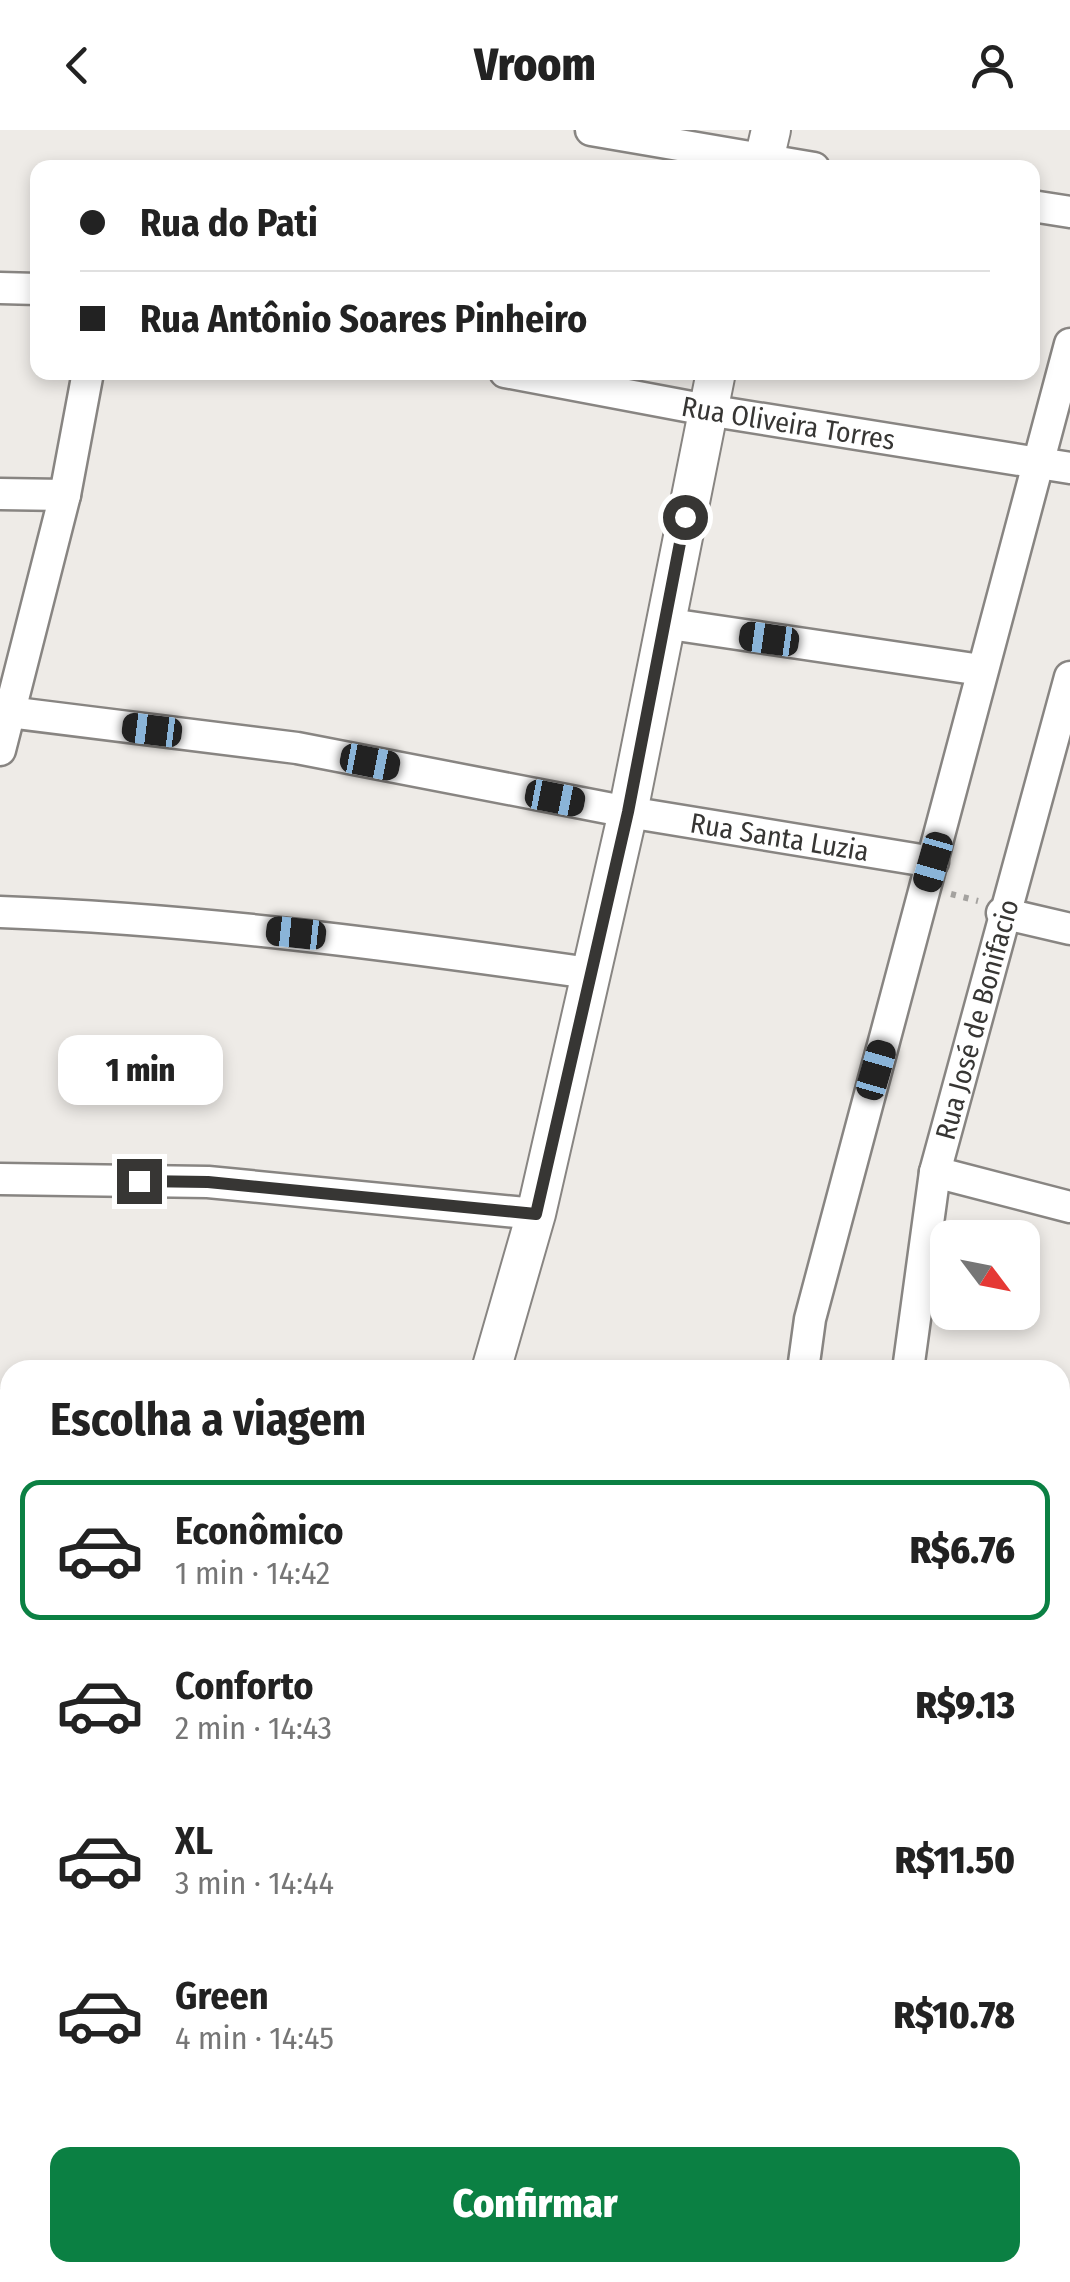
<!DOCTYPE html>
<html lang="pt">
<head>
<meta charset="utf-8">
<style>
  body { margin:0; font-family:"Fira Sans Condensed",sans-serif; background:#f6f6f6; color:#222; height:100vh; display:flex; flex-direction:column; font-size:38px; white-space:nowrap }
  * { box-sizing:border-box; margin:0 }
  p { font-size:32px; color:#767676 }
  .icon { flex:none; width:55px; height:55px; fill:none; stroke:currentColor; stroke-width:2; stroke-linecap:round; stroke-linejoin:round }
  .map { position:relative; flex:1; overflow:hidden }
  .drawer { position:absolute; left:0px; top:1230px; width:1070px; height:922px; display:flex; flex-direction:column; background:#fff; border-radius:30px 30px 0 0; box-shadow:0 5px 15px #0003 }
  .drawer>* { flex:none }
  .hud { position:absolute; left:30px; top:30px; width:1010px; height:220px; border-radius:20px; box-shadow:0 5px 15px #0003; display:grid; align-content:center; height:220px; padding:0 50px; background:#fff }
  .needle { width:65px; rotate:122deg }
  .fabs { position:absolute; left:930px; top:1090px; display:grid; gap:20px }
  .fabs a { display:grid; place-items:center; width:110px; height:110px; border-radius:20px; background:#fff; box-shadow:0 5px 15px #0003; font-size:50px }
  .end { position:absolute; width:45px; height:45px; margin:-22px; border:12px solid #373634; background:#fff; box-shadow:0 0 0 5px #fff }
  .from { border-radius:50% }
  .bubble { position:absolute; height:70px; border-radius:20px; background:#fff; box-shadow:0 5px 15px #0003; font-size:32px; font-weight:800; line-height:70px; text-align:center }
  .car { position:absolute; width:30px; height:60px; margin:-30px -15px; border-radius:12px; box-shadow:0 0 8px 2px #0007; background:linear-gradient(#222 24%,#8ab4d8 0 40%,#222 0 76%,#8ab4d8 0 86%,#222 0) }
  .hud b { display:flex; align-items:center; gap:35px; height:95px; font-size:38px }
  .hud b+b { border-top:2px solid #e0e0e0 }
  .hud i { width:25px; height:25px; background:#222 }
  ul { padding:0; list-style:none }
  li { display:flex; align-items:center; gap:30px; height:140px; margin:0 20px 15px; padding:0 30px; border:5px solid transparent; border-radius:20px }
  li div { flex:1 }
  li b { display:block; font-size:38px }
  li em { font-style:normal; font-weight:800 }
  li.active { border-color:#0b8043 }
  li>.icon { width:90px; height:90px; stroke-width:1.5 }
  h2 { padding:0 50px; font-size:45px; line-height:120px }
  .button { display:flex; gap:20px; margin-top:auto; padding:20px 50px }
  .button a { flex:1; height:115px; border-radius:20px; background:#0b8043; color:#fff; font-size:40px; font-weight:800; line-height:115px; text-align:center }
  header { display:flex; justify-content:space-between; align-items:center; height:130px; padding:0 50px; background:#fff; font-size:45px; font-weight:800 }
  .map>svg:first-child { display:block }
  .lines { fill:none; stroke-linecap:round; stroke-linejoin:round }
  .minor-casing { stroke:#888582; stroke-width:35 }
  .tertiary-casing { stroke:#888582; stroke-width:42 }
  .path { stroke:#a4a29f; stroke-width:6; stroke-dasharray:5 8; stroke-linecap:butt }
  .minor { stroke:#fff; stroke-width:30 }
  .tertiary { stroke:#fff; stroke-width:38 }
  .route { stroke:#373634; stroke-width:12 }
  .labels { text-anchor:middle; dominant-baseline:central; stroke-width:8; stroke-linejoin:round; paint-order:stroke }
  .street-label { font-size:28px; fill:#373634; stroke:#fff }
</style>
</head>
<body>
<header><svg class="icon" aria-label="back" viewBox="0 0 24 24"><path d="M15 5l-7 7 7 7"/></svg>Vroom<svg class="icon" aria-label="person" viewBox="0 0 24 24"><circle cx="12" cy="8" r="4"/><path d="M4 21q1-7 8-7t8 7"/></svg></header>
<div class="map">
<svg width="1070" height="2152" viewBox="0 0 1070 2152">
  <rect width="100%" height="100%" fill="#eeebe7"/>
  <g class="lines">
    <g class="minor-casing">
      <g id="minor">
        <path d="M591,0L814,38"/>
        <path d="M1032,76L1070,82"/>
        <path d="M0,158L38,159"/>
        <path id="s1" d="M505,242L707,280L1070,338"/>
        <path d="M0,364L65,365"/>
        <path d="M663,493L981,540"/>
        <path id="s2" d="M0,581L297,618L628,682L933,732"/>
        <path d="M0,620L65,365L88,242"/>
        <path d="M0,782C198,789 393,815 589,843"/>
        <path d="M1002,783L1070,799"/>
        <path d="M935,1042L1070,1077"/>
        <path d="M0,1049L208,1052L536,1084"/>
        <path d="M803,1240L810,1189L1070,214"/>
        <path id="s3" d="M908,1240L935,1042L1070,547"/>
        <path d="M0,1276L10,1277"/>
        <path d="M0,1518L10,1522"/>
        <path d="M0,1821L10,1810"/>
        <path d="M0,2100L10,2110"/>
        <path d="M42,2142L52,2152"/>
        <path d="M631,2142L644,2152"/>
        <path d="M280,2152L286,2142"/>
        <path d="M475,2152L480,2142"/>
        <path d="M744,2152L752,2142"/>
      </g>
    </g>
    <g class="tertiary-casing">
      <g id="tertiary">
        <path d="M762,38L771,0"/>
        <path d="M491,1240L536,1084L628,682L716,242"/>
        <path d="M1060,1343L1070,1334"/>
        <path d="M1060,1962L1070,1965"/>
      </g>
    </g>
    <path class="path" d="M951,764L978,771"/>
    <use href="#minor" class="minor"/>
    <use href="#tertiary" class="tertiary"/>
  </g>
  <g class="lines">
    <path class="route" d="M139,1051L208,1052L536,1084L628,682L685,387"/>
  </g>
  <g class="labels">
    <g class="street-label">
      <text stroke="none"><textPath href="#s1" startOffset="288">Rua Oliveira Torres</textPath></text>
      <text stroke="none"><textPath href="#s2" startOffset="790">Rua Santa Luzia</textPath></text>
      <text stroke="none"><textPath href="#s3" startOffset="358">Rua José de Bonifacio</textPath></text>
    </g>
  </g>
</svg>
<div class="fabs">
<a><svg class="needle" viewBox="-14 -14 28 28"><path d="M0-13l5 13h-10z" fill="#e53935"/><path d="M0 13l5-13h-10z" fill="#767676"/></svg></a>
</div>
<i class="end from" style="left:685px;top:387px"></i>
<i class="end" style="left:139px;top:1051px"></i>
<div class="bubble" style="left:58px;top:905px;width:165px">1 min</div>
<i class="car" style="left:769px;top:509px;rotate:278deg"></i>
<i class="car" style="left:152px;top:600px;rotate:277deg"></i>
<i class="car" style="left:370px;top:632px;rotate:101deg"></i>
<i class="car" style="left:555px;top:668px;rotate:101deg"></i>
<i class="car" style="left:933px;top:732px;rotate:196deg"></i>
<i class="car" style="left:296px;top:803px;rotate:276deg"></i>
<i class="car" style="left:876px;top:940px;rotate:16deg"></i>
<div class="hud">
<b><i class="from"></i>Rua do Pati</b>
<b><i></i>Rua Antônio Soares Pinheiro</b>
</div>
<section class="drawer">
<h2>Escolha a viagem</h2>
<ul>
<li class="active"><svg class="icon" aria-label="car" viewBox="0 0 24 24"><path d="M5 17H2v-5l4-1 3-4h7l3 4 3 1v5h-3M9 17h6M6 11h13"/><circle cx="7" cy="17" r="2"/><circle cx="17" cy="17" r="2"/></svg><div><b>Econômico</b><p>1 min · 14:42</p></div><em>R$6.76</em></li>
<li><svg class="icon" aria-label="car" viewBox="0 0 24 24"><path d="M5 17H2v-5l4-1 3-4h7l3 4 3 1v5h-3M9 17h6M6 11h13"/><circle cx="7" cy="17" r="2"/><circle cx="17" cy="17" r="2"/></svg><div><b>Conforto</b><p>2 min · 14:43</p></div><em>R$9.13</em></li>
<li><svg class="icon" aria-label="car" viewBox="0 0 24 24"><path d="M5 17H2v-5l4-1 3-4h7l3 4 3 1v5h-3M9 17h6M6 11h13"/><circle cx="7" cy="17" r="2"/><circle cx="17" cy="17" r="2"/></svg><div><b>XL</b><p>3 min · 14:44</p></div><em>R$11.50</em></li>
<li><svg class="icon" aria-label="car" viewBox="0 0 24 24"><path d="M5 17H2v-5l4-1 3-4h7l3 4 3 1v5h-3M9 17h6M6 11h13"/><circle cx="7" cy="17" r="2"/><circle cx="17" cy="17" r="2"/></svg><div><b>Green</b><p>4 min · 14:45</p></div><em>R$10.78</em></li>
</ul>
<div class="button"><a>Confirmar</a></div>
</section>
</div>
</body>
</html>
